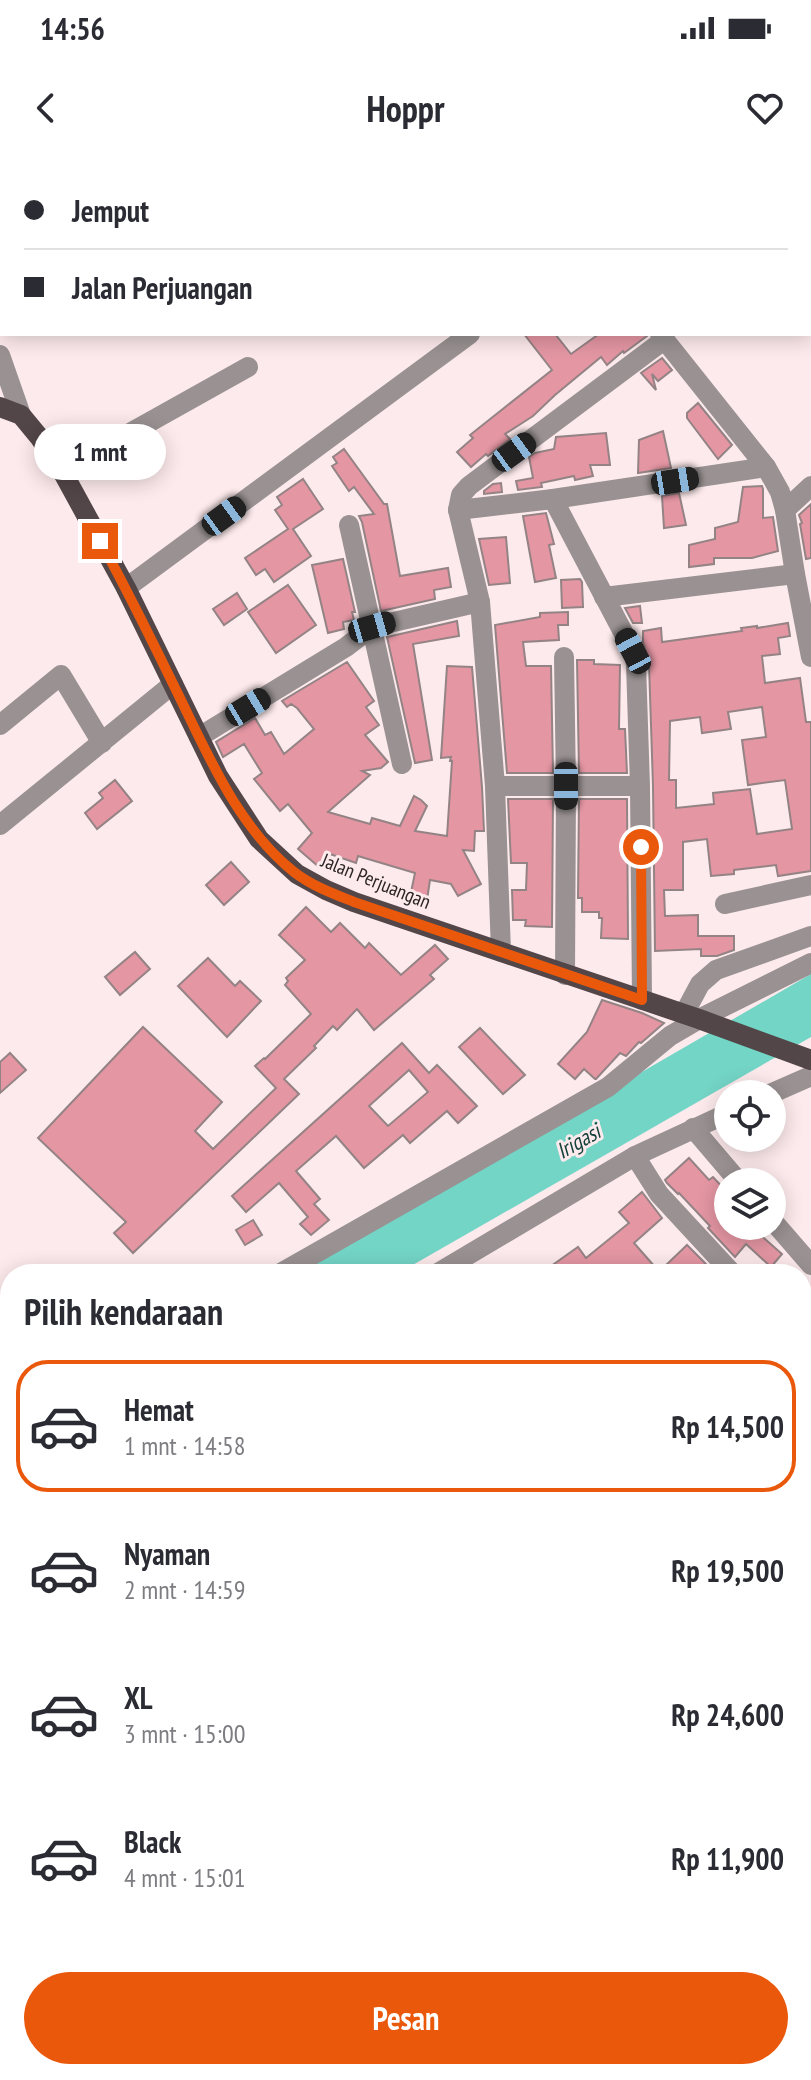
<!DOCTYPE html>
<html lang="id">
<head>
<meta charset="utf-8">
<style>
  body { margin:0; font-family:"PT Sans Narrow",sans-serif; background:#f2f2f3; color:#2b2b33; height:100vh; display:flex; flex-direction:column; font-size:30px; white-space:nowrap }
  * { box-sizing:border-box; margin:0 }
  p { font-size:26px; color:#7c7c81 }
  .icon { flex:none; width:44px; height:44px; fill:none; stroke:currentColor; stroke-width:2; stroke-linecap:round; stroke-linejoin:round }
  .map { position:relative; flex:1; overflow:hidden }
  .sheet { position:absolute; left:0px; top:1104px; width:812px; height:816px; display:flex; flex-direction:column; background:#fff; border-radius:32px 32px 0 0; box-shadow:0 4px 20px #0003 }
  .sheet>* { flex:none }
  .top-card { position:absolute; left:0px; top:0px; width:812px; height:176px; box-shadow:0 4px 20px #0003; display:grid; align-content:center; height:176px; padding:0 24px; background:#fff }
  .tools { position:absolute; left:714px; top:920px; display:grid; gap:16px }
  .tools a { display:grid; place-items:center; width:72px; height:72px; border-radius:50%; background:#fff; box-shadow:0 4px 20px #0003; font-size:40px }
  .end { position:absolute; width:36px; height:36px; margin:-18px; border:10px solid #ea580c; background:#fff; box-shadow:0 0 0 4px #fff }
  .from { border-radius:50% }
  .bubble { position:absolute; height:56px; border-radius:28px; background:#fff; box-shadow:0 4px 20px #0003; font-size:26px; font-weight:800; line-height:56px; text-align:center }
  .car { position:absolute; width:24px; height:48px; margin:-24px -12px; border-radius:10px; box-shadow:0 0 6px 2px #0007; background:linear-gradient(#222 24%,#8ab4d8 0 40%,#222 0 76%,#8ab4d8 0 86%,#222 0) }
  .top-card b { display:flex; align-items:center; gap:28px; height:76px; font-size:30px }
  .top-card b+b { border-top:2px solid #e1e1e2 }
  .top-card i { width:20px; height:20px; background:#2b2b33 }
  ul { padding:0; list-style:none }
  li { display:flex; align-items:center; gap:24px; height:132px; margin:0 16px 12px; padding:0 8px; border:4px solid transparent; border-radius:32px }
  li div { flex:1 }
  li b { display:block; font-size:30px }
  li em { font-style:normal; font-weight:800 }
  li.active { border-color:#ea580c }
  li>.icon { width:72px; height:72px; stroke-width:1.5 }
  h2 { padding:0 24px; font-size:36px; line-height:96px }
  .cta { display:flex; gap:16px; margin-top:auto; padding:16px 24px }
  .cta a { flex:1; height:92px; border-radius:48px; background:#ea580c; color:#fff; font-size:32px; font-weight:800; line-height:92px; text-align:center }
  .status { display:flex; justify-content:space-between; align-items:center; height:56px; padding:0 40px; background:#fff; direction:ltr }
  .status svg { height:22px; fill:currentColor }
  header { display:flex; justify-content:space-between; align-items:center; height:104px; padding:0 24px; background:#fff; font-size:36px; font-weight:800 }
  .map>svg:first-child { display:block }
  .water { fill:#73d5c6 }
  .building { fill:#e496a3; stroke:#948385; stroke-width:2; fill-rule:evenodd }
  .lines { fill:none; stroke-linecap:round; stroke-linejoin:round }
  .minor { stroke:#999192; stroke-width:20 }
  .major { stroke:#534648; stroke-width:20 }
  .route { stroke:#ea580c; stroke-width:10 }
  .labels { text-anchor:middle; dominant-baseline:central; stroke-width:6; stroke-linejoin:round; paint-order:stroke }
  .street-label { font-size:20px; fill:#2c2526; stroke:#fdeaec }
  .water-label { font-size:22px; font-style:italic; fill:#14413b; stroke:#fdeaec }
</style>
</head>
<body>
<div class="status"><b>14:56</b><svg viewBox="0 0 49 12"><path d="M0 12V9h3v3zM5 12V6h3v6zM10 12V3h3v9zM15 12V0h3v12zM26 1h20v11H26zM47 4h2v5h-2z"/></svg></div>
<header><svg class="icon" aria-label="back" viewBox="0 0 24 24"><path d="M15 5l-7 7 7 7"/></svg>Hoppr<svg class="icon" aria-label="heart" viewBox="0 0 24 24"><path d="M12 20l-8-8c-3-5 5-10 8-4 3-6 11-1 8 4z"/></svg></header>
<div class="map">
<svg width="811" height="1920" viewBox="0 0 811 1920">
  <rect width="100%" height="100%" fill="#fdeaec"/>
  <g class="water">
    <path d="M811,814V877L397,1114H293Z"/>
    <path d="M10,1277V1336L0,1341V1283Z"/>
  </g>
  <g class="building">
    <path d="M524,174H555L571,194L599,174H647V176L624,193L623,191L607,205L601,197L555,235L533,256L505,274L510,279L488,296L486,294L471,307L457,292L473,278L470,275L552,210Z"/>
    <path d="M662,198L672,210L658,221L652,214L656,230L641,213Z"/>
    <path d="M698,243L732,285L718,299L687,258V253Z"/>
    <path d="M663,271L671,308L638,313L639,280Z"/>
    <path d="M606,273L610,305H590L593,316L575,320L574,316L541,323L542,327L518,330L516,321L533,318L529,297L535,293L554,289L556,277Z"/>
    <path d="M344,289L384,344H387L400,416L448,408L451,427L434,430L435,439L381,451L362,362L359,356L374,354L354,327L349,331L332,306L337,303L333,297Z"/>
    <path d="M303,319L323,349L293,369L311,396L274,422L265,409L256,415L245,398L288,369L275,350L282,345L277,337Z"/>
    <path d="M501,323L502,332L484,334V331L493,324Z"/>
    <path d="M762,326L763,329V358L773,357L778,391L752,398H714V404L689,407V385L715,379V368L738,362L743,327Z"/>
    <path d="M679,333L686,365L664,368L662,336Z"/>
    <path d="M811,344V398L806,399L800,364L802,363L799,355Z"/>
    <path d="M546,353L554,384L549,385L556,418L535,422L523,356Z"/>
    <path d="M506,377L510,423L489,425L479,379Z"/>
    <path d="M343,399L355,452H352L354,460L343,462L344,469L328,473L312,405Z"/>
    <path d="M580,419L582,422L583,447L562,448L561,420Z"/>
    <path d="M288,425L316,465L276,493L248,452Z"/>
    <path d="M237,433L247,449L224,465L213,449Z"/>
    <path d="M640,446L642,463H633L625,448Z"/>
    <path d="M568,452V465H558L559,480L523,482L526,506H551L553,613H507L495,465L540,457V453Z"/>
    <path d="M457,461L459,476L413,484L432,600L415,603L387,477Z"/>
    <path d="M788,463L790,476L778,478L780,494L762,496L765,523L800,518L806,562H811V711L778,716L776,705L734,710V714L711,716L707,679L683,682V730H664L665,756L698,755V776H734V790L717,796H701V789L655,791L653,626L649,504L643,482V471L661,468L662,482L742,471L741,468L757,466V468ZM762,547L766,577L742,580L748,625L785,620L792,669L757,674L750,629L713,633L714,644L676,648V620H669L670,561L700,557L702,573L731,569L728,552Z"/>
    <path d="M577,500H594V504L620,505L619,569H625L627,613H579Z"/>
    <path d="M347,502L374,541L366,547L379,565L365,575L388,602L381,608L362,611L370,615L328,652L370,664L372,658L400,666L414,636L421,640L427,646L415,671L447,676L452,601H450L451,597L441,598L447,506L472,507L482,627L484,671H475L474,691L463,690L481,724L458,736L451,724L430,720L427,740L410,737L415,713L358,696L356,703L330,694L319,707L298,689L312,673L288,644L280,651L254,619L262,613L244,584L223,597L216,582L255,558L265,575L271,572L284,594L314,569L297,548L291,544L287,547L282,541Z"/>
    <path d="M115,620L132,641L97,669L85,653L103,638L99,633Z"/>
    <path d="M508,639H553L552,767L525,766L526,760H513L512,730H526L527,703H511Z"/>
    <path d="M579,639H627L628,779L601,778L602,758H599V752H582V738H578Z"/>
    <path d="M231,702L249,722L224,745L206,725Z"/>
    <path d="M306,747L331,772L340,763L365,788L369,783L401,815L435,785L448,799L430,815L434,819L374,870L357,849L337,870L333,866L314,886L316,888L284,919L299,934L133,1093L114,1073L126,1062L38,978L143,867L222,942L195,971L213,989L276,928L255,906L264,898L265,899L311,854L285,825L288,821L286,818L305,800L279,775Z"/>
    <path d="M135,792L150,809L120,835L105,817Z"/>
    <path d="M208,798L235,826L240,821L261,841L227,877L178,826Z"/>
    <path d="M602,840L642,853L664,863L641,883L639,882L626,896L620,893L596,919H595L584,909L575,919L558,904L587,872Z"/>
    <path d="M480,868L525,915L503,934L459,887Z"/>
    <path d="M402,883L429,913L437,905L477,946L458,963L447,951L410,983L403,975L364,1008L336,976L296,1011L320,1039L314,1044L329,1060L311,1075L300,1064L308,1057L279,1023L246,1052L232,1036ZM409,910L428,932L388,966L369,946Z"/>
    <path d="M10,893L26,910L0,933V902Z"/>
    <path d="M689,998L709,1020L713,1017L728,1033V1066H761L757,1072L782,1094L771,1107L746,1084L735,1097L708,1068L710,1066L679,1033L678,1034L667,1023L665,1020Z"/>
    <path d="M642,1032L662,1058L634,1083L655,1107L647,1114H540L578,1087L586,1098L629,1063L619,1052Z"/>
    <path d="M253,1060L262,1075L245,1085L236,1070Z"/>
    <path d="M687,1085L703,1101L715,1114H671L664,1107Z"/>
  </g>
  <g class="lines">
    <g class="minor">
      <path d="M124,0L126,2"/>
      <path d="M565,0L567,2"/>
      <path d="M148,2L149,0"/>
      <path d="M245,2L247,0"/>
      <path d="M437,2L440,0"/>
      <path d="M802,2L805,0"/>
      <path d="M0,155H2"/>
      <path d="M660,174L766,307L780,332L785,350L795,414L811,497"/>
      <path d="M0,195L21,255"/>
      <path d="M62,311L248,207"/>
      <path d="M458,350L461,335L469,326L664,180"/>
      <path d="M785,350L811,326"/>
      <path d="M349,365L402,604"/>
      <path d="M126,428L470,174"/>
      <path d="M604,437L795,414"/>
      <path d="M564,497L566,626L565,815"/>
      <path d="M0,565L61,515L102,583"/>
      <path d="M199,577L346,487L372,467L480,442"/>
      <path d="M495,626H640"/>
      <path d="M0,665L173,524"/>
      <path d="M725,744L811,725"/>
      <path d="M501,792L495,626L480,442L458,350L553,339"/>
      <path d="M642,840L640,626L636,504L633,491L553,339L766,307"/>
      <path d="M684,854L700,824L716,810L811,776"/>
      <path d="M770,934L811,916"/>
      <path d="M693,968L739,1022"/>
      <path d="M635,996L659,1034L733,1114"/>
      <path d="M772,1060L811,1105"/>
      <path d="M279,1114L608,927L670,876L699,859L811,803"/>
      <path d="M436,1114L635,996L728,953"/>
      <path d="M0,1275L10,1269"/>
      <path d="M802,1316L811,1319"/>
      <path d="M0,1368L10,1362"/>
      <path d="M802,1397L811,1400"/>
      <path d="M802,1625L811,1628"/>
      <path d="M802,1809L811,1812"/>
      <path d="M802,1880L811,1849"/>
      <path d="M690,1916L692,1910"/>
      <path d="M791,1920L794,1910"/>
    </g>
    <path class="major" d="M0,247L21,255L40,278L62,311L126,428L218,616L259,679L297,714L326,730L354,742L699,859L811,900"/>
  </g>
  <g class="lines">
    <path class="route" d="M100,381C128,431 153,483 178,534C209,597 238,667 294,712C312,726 334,734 354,742L642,840L641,687"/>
  </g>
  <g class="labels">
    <g class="street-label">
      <text transform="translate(376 721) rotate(22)">Jalan Perjuangan</text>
    </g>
    <g class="water-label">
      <text transform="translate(578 981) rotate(-30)">Irigasi</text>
    </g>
  </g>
</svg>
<div class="tools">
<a><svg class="icon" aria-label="locate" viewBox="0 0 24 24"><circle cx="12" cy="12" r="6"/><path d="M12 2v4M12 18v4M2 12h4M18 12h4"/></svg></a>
<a><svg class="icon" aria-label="layers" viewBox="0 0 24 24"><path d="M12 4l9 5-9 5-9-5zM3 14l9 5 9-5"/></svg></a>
</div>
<i class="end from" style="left:641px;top:687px"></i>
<i class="end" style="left:100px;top:381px"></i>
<div class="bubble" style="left:34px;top:264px;width:132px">1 mnt</div>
<i class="car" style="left:514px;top:292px;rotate:54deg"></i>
<i class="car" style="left:675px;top:321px;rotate:81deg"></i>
<i class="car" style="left:224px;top:356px;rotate:54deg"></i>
<i class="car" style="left:372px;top:467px;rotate:74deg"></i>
<i class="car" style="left:633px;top:491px;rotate:332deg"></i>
<i class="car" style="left:248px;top:547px;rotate:59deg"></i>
<i class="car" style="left:566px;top:626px;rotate:180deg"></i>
<div class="top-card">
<b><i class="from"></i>Jemput</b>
<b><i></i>Jalan Perjuangan</b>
</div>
<section class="sheet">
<h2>Pilih kendaraan</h2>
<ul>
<li class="active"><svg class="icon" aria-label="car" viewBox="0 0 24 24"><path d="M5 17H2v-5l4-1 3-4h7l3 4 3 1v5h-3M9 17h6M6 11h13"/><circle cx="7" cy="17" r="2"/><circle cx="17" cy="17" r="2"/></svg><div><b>Hemat</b><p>1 mnt · 14:58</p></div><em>Rp 14,500</em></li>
<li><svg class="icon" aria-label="car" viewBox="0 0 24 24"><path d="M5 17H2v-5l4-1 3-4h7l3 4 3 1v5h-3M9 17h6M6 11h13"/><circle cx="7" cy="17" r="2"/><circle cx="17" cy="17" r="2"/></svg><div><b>Nyaman</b><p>2 mnt · 14:59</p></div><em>Rp 19,500</em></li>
<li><svg class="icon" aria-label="car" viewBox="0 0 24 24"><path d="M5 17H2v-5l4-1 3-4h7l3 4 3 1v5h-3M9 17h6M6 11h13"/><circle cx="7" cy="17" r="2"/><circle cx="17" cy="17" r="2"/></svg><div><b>XL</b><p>3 mnt · 15:00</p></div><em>Rp 24,600</em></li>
<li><svg class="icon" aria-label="car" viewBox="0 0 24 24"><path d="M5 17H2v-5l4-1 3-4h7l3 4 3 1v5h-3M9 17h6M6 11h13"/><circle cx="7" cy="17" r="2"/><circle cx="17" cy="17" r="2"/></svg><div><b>Black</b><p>4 mnt · 15:01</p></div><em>Rp 11,900</em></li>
</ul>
<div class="cta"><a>Pesan</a></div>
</section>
</div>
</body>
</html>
